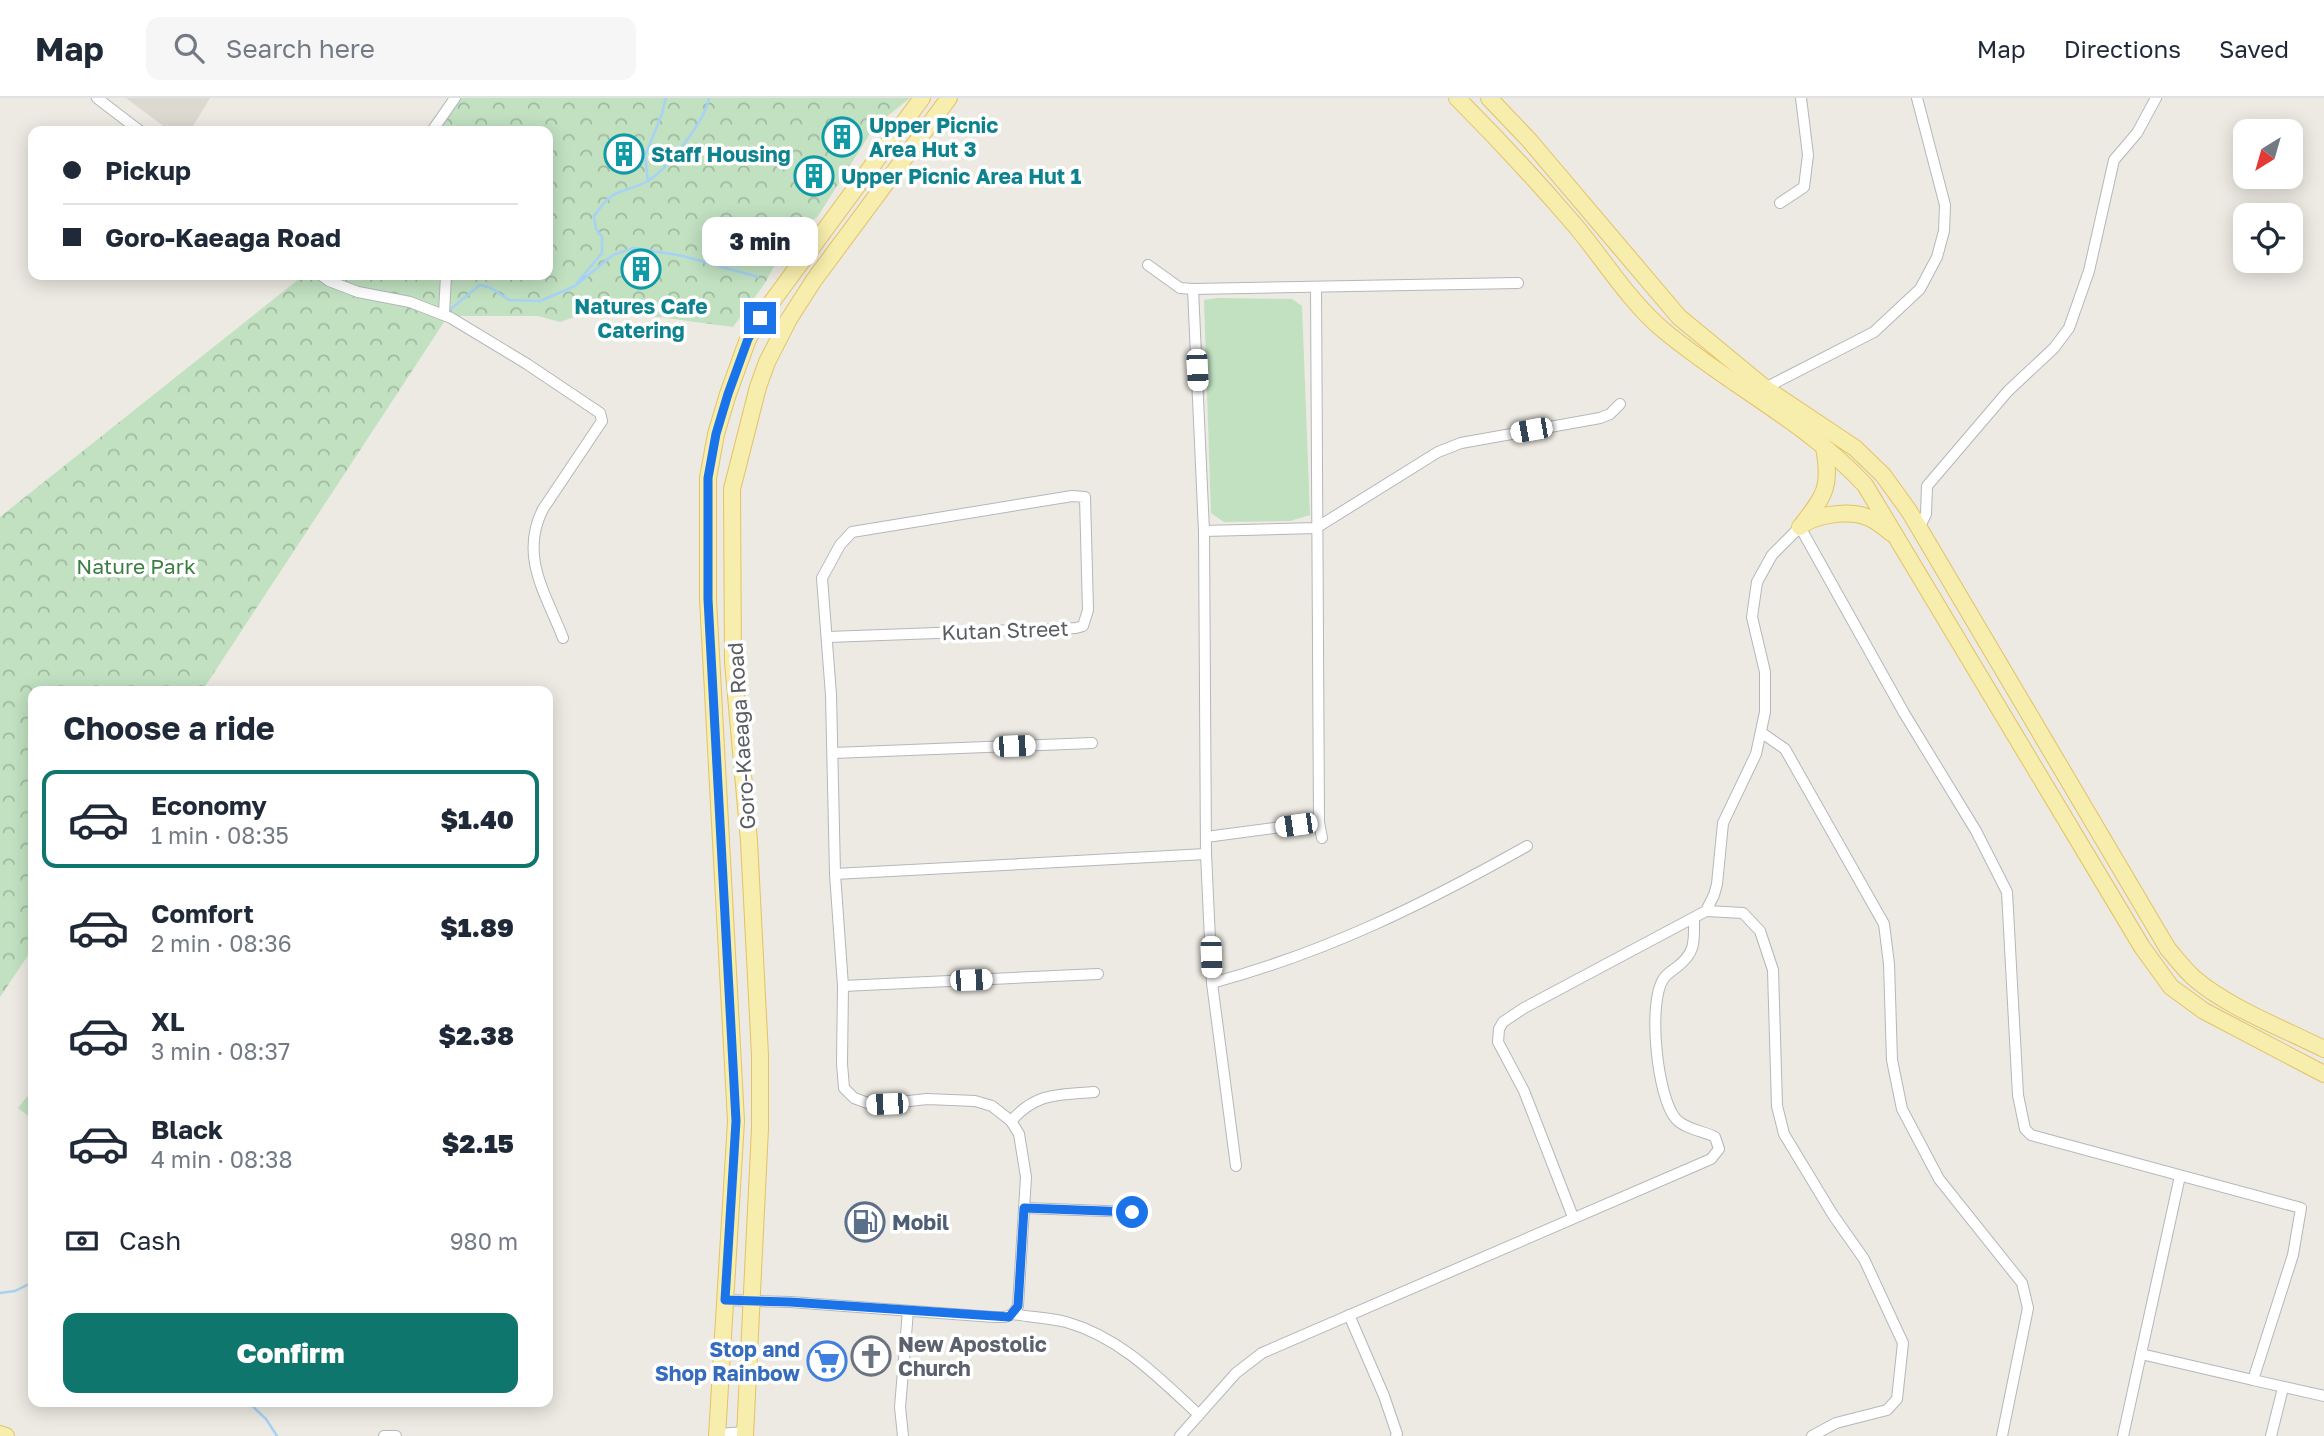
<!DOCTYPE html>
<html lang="en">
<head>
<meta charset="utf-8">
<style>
  body { margin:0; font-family:"Golos Text",sans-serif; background:#f6f6f7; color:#1f2937; height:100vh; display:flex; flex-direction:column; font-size:26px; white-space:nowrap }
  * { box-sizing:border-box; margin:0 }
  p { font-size:23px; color:#747a83 }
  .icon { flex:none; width:38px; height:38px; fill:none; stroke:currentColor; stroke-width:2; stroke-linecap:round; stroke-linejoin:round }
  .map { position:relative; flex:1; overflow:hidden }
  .drawer { position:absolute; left:28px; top:588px; width:525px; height:721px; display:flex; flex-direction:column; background:#fff; border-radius:14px; box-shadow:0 4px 18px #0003 }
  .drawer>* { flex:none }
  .banner { position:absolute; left:28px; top:28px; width:525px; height:154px; border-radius:14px; box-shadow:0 4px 18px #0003; display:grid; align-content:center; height:154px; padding:0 35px; background:#fff }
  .needle { width:46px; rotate:217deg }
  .buttons { position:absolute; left:2233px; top:21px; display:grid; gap:14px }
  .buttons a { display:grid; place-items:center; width:70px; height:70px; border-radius:14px; background:#fff; box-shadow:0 4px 18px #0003; font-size:35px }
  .end { position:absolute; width:32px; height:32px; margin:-16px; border:9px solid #1a73e8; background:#fff; box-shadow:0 0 0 4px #fff }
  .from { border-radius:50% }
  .bubble { position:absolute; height:49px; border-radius:14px; background:#fff; box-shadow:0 4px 18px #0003; font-size:23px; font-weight:800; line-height:49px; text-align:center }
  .car { position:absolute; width:21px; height:42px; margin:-21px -10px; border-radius:9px; box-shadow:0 0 5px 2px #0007; background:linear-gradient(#fff 24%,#345 0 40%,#fff 0 76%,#345 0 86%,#fff 0) }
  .banner b { display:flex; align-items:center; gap:24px; height:66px; font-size:26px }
  .banner b+b { border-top:2px solid #e0e1e3 }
  .banner i { width:18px; height:18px; background:#1f2937 }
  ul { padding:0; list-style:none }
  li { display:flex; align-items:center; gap:21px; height:98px; margin:0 14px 10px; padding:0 21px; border:4px solid transparent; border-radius:14px }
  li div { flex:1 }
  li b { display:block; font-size:26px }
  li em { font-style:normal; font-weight:800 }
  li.selected { border-color:#0f766e }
  li>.icon { width:63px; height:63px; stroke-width:1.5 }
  h2 { padding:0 35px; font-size:32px; line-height:84px }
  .pay { display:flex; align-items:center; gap:18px; height:77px; padding:0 35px; font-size:26px }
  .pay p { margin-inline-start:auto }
  .button { display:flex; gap:14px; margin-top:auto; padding:14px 35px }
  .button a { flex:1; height:80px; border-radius:14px; background:#0f766e; color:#fff; font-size:28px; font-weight:800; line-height:80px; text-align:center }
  header { display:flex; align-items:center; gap:42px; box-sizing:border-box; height:98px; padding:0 35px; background:#fff; border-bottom:2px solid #e0e1e3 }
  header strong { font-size:33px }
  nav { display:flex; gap:38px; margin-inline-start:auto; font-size:24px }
  .search { width:490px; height:63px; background:#f6f6f7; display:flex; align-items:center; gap:18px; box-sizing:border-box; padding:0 24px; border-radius:14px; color:#747a83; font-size:26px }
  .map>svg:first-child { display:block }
  .education { fill:#dbd9d0 }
  .green { fill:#c1e1c1 }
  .park { fill:url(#park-crowns) }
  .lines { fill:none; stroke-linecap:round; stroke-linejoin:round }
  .stream { stroke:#a7d2f6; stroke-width:2.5 }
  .street-casing { stroke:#b4b7bb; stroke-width:12 }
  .primary-casing { stroke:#e3c364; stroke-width:18 }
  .street { stroke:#fff; stroke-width:10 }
  .primary { stroke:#f7edac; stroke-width:16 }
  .route { stroke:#1a73e8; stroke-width:9 }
  .labels { text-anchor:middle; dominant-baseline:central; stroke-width:7; stroke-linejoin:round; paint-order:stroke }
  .culture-label { font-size:21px; font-weight:bold; fill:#0d838f; stroke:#fff; text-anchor:start }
  .park-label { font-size:21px; fill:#3c7e41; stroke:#fff }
  .street-label { font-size:21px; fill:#5a5d61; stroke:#fff }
  .service-label { font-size:21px; font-weight:bold; fill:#4e5e75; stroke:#fff; text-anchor:start }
  .worship-label { font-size:21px; font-weight:bold; fill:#5b616d; stroke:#fff; text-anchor:start }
  .shop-label { font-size:21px; font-weight:bold; fill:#366cbe; stroke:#fff; text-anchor:end }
</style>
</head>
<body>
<header>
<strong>Map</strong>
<div class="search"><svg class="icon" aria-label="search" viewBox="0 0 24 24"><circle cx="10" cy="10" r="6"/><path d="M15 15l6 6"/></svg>Search here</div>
<nav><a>Map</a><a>Directions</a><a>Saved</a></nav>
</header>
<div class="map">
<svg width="2324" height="1338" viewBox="0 0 2324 1338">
  <defs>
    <pattern id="park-crowns" width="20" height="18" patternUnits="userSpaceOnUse" patternTransform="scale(1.75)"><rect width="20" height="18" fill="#c1e1c1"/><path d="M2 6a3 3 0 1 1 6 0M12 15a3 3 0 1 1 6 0" fill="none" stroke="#a0baa0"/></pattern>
  </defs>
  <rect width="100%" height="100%" fill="#eceae2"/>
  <path class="education" d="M126,0H210L190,33H170Z"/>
  <g class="green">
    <path d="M1217,200L1292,201L1302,208L1310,417L1290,423L1224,424L1211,415L1204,202Z"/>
    <path d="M33,991V1022L18,1010Z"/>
  </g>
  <path class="park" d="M448,0H910L875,28L818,118L787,144L765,185L733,229L659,219L586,215L560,224L538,218H448L202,593H33V850L0,899V419L304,177H548V33H425Z"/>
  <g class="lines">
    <g class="stream">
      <path d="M648,83L645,58L662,16L666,0"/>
      <path d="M577,185L602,155V139L596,131L594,118C602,107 609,97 622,93C631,90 639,88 648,83C668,70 705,23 709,0"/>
      <path d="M447,214L480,187L491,190L509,202L540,203L575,188L613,157L634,150L683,158L758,179"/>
      <path d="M0,1195L15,1193L33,1184"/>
      <path d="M248,1304L266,1321L277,1338"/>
    </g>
    <g class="street-casing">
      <g id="street">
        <path d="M97,0L140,33"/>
        <path d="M432,33L455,0"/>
        <path d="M1780,105L1804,89L1808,57L1801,0"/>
        <path d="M1148,167L1180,190L1193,191L1518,185"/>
        <path d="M321,177L329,183L358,194L410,204L451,220L527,266L600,315L602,323L543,411C519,458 546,496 563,540"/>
        <path d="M1316,190L1319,724L1322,740"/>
        <path d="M1193,191L1204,433L1206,756L1212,885L1236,1068"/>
        <path d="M444,216L446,177"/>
        <path d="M1765,290L1874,234L1920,191L1937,159L1944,133L1945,107L1917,0"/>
        <path d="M1919,430L1926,416L1927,388L2008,293L2054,250L2069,230L2089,173L2114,62L2137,35L2156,0"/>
        <path d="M1204,433L1316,430L1438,354L1461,345L1600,320L1610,316L1620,306"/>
        <path d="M828,539L1076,530L1083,528L1088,512L1085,399L1072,398L852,434L840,447L822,480L831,597L835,776L843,888L842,966L844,990L854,1000L873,1007L927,1001L975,1003L992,1008L1011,1023L1019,1036L1026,1079L1018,1208L1013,1216"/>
        <path d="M1762,635L1785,651L1884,826L1889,866L1892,962L1902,1011L1939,1081L2022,1185L2028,1210L2002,1338"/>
        <path d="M833,655L1092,645"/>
        <path d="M1206,739L1319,724"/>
        <path d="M835,776L1206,756"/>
        <path d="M1706,813L1743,815L1760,833L1773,872L1777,1008L1784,1036L1833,1117L1864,1161L1903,1245L1897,1301L1887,1312L1836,1325L1812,1338"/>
        <path d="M1212,885C1327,854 1424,806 1527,748"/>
        <path d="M843,888L1098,876"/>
        <path d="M1011,1023C1037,994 1058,997 1094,994"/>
        <path d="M1024,1110L1132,1114"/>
        <path d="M1573,1119L1524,993L1498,944L1499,931L1503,924L1524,910L1706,813L1714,797L1717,786L1723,725L1756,656L1765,614V574L1752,519L1757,484L1772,457L1800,429L1904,615L1976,733L2007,794L2018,997L2025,1031L2031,1037L2301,1110L2293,1157L2253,1282L2324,1298"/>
        <path d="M725,1202L790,1204L994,1219H1005L1013,1216C1030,1219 1049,1220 1066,1224C1120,1239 1159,1280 1199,1317"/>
        <path d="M1349,1217L1384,1298L1397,1336L1396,1338"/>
        <path d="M2141,1256L2253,1282"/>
        <path d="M718,1336L745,1334"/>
        <path d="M384,1338H396"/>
        <path d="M903,1338L900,1309L908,1213"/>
        <path d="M1180,1338L1236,1275L1262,1255L1711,1061L1719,1051L1715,1039C1703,1033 1685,1031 1676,1021C1657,1000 1647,903 1664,880C1667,876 1673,872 1677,869C1696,854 1694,844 1694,821"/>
        <path d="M2123,1338L2180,1078"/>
        <path d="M2271,1338L2283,1290"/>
      </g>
    </g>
    <g class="primary-casing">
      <g id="primary">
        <path d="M1457,0C1497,40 1536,82 1573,125C1603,160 1627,201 1662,231C1727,286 1807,324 1865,387L2142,849L2171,889L2204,913L2324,976"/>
        <path d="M1489,0L1529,42L1679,219L1765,290L1855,350L1883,377L1909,413L2168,851C2176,860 2184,871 2194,880C2227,909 2284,931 2324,951"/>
        <path d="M1802,427C1826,395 1831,389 1824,349"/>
        <path d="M1800,429C1813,417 1844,413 1861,417C1873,420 1882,427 1891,435"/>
        <path d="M0,1336L6,1338"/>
        <path d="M717,1338L736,1023L708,501V380L716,336L728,296L748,241L760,220L922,0"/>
        <path d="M745,1338L760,1030V957L749,743L733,564L732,391L758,289L767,264L789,221L814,182L949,0"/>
      </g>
    </g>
    <use href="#street" class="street"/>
    <use href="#primary" class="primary"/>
  </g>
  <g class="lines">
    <path class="route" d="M760,220L748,241L728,296L716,336L708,380V501L736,1023L725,1202L790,1204L1009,1219L1018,1208L1024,1110L1132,1114"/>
  </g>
  <defs>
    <g id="building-ring" transform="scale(2.0125)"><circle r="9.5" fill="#fff" stroke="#0f9aa8" stroke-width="1.5"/><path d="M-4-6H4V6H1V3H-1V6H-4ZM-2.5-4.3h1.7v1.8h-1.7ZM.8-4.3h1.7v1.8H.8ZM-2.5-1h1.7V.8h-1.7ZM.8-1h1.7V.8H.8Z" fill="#0f9aa8"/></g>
    <g id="fuel-ring" transform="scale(2.0125)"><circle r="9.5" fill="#fff" stroke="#5c6f8a" stroke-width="1.5"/><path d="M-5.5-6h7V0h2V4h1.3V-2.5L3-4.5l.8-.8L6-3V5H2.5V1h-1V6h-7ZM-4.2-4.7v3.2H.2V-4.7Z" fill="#5c6f8a"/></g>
    <g id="church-ring" transform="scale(2.0125)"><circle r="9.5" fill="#fff" stroke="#6b7280" stroke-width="1.5"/><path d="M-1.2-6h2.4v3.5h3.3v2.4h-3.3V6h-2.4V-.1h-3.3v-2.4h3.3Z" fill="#6b7280"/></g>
    <g id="supermarket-ring" transform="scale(2.0125)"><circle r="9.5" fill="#fff" stroke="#3f7fe0" stroke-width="1.5"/><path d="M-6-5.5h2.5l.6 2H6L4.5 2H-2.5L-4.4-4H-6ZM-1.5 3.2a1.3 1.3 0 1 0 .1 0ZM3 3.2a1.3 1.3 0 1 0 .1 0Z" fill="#3f7fe0"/></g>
  </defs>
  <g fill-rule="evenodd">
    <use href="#building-ring" x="842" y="39"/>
    <use href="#building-ring" x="624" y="56"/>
    <use href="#building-ring" x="814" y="78"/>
    <use href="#building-ring" x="641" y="171"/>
    <use href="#fuel-ring" x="865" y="1124"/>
    <use href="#church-ring" x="871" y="1258"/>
    <use href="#supermarket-ring" x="827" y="1263"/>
  </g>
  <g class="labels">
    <g class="culture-label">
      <text x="869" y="27">Upper Picnic<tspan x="869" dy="24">Area Hut 3</tspan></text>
      <text x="651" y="56">Staff Housing</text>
      <text x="841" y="78">Upper Picnic Area Hut 1</text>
      <text x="641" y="208" text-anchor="middle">Natures Cafe<tspan x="641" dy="24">Catering</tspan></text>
    </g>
    <g class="park-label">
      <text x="136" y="468">Nature Park</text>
    </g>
    <g class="street-label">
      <text transform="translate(1005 532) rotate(-2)">Kutan Street</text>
      <text transform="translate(741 638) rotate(-94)">Goro-Kaeaga Road</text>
    </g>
    <g class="service-label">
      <text x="892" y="1124">Mobil</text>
    </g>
    <g class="worship-label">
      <text x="898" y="1246">New Apostolic<tspan x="898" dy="24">Church</tspan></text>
    </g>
    <g class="shop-label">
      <text x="800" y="1251">Stop and<tspan x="800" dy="24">Shop Rainbow</tspan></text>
    </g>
  </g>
</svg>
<div class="buttons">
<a><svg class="needle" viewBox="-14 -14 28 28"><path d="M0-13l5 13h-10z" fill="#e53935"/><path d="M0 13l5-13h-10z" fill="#747a83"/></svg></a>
<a><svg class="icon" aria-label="locate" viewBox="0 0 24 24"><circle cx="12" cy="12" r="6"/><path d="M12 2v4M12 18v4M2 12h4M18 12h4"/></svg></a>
</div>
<i class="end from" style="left:1132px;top:1114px"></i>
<i class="end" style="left:760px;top:220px"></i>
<div class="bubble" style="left:702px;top:119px;width:116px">3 min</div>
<i class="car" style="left:1197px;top:272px;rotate:177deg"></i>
<i class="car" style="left:1531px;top:332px;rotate:260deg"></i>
<i class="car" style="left:1014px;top:648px;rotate:88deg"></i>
<i class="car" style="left:1296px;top:727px;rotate:262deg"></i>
<i class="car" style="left:1211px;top:859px;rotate:178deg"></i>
<i class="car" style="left:971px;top:882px;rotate:88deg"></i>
<i class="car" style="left:887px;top:1006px;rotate:268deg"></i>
<div class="banner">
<b><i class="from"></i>Pickup</b>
<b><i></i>Goro-Kaeaga Road</b>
</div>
<section class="drawer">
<h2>Choose a ride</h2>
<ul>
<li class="selected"><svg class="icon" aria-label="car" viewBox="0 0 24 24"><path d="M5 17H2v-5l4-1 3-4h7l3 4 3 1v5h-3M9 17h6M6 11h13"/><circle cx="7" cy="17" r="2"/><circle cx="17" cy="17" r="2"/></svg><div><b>Economy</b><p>1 min · 08:35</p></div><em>$1.40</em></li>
<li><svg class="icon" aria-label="car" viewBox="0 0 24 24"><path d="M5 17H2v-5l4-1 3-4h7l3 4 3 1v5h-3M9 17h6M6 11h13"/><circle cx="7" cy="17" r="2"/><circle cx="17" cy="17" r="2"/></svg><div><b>Comfort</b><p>2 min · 08:36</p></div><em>$1.89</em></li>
<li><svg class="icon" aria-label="car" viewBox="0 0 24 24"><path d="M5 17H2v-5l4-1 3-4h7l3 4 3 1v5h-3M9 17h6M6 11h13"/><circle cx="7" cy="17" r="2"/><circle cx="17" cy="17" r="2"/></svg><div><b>XL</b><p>3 min · 08:37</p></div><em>$2.38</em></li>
<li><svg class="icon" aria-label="car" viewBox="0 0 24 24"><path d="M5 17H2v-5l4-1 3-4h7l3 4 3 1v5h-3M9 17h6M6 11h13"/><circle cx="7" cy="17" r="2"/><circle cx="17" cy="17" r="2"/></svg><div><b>Black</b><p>4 min · 08:38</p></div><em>$2.15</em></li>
</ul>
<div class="pay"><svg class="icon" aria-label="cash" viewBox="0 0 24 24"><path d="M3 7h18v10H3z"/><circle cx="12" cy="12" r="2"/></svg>Cash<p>980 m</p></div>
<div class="button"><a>Confirm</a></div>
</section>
</div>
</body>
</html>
